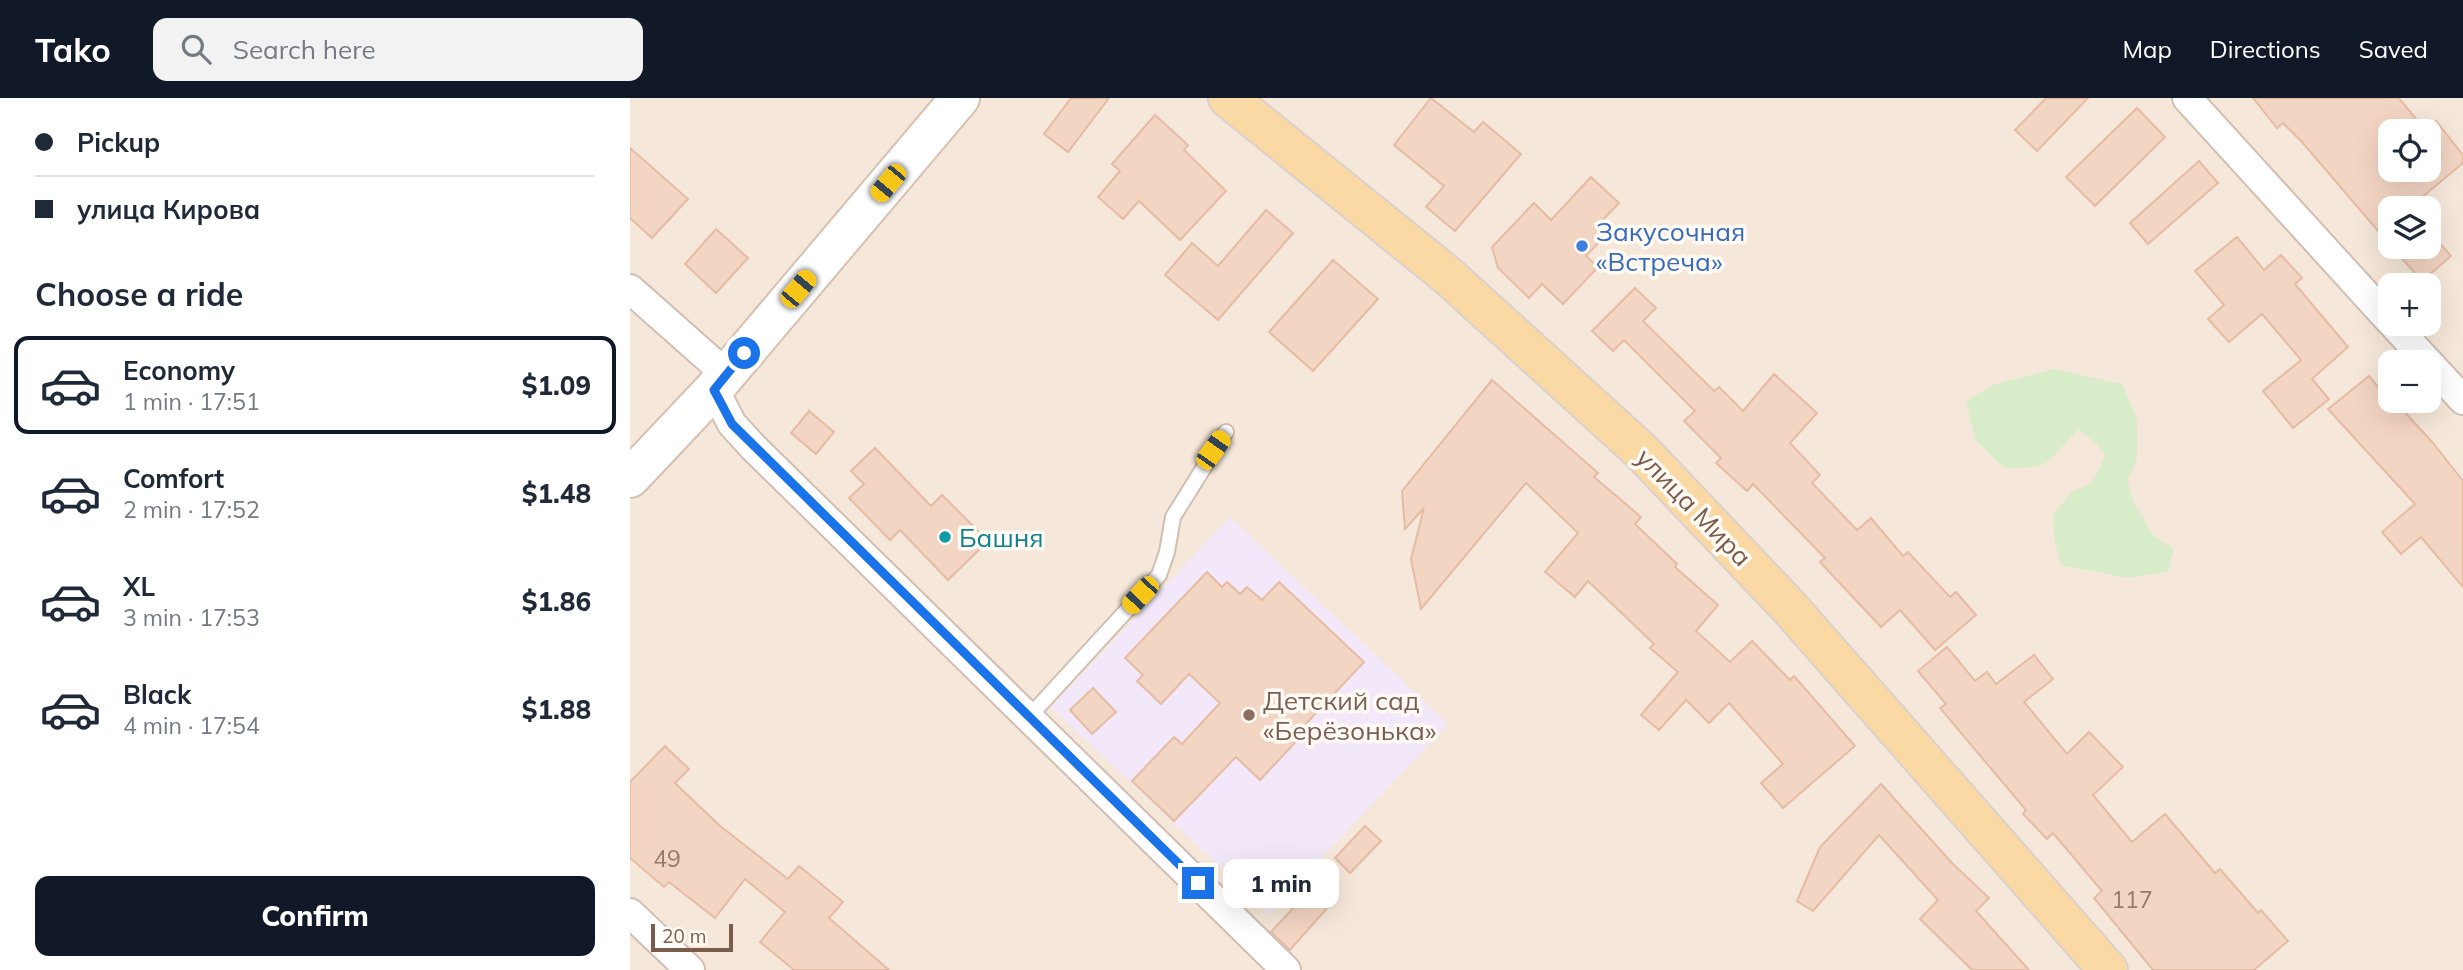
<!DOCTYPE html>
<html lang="en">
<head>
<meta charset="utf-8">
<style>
  body { margin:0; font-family:Mulish,sans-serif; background:#f2f2f3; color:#1f2937; height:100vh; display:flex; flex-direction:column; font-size:26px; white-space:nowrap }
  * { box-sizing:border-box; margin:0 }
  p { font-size:23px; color:#747a83 }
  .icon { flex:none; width:38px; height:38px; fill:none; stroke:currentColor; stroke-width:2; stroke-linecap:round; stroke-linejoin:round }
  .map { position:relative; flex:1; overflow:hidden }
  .sheet { display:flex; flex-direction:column; background:#fff; width:630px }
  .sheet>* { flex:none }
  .top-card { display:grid; align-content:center; height:154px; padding:0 35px; background:#fff }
  .controls { position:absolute; left:1748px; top:21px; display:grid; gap:14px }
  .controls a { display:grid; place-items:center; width:63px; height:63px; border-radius:14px; background:#fff; box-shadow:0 7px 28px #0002; font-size:35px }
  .scale { position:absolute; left:21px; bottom:18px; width:82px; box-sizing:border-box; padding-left:7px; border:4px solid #7a5c4d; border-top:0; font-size:19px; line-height:24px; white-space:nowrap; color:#7a5c4d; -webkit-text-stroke:5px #fffaf3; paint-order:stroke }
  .end { position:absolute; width:32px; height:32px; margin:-16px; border:9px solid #1a73e8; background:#fff; box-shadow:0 0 0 4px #fff }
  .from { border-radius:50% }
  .bubble { position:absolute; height:49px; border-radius:14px; background:#fff; box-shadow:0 7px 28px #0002; font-size:23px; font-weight:800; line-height:49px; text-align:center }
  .car { position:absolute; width:21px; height:42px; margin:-21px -10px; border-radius:9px; box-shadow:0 0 5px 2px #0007; background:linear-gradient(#f5c518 24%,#345 0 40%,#f5c518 0 76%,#345 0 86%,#f5c518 0) }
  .top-card b { display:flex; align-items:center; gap:24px; height:66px; font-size:26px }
  .top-card b+b { border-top:2px solid #e0e1e3 }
  .top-card i { width:18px; height:18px; background:#1f2937 }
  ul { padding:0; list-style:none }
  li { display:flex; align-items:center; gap:21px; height:98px; margin:0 14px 10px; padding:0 21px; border:4px solid transparent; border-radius:14px }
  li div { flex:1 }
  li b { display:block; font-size:26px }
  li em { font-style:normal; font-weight:800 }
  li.on { border-color:#111827 }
  li>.icon { width:63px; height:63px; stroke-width:1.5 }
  h2 { padding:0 35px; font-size:32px; line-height:84px }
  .action { display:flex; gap:14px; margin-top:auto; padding:14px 35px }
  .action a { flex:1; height:80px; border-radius:14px; background:#111827; color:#fff; font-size:28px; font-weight:800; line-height:80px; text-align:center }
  header { display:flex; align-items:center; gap:42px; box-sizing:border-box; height:98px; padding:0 35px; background:#111827; color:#fff }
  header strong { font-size:33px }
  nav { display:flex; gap:38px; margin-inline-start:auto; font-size:24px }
  .search { width:490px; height:63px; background:#f2f2f3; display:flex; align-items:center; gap:18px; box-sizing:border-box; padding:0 24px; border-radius:14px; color:#747a83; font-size:26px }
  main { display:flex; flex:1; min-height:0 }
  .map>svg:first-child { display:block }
  .residential { fill:#f5e8da; fill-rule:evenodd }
  .education { fill:#f3e8fa }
  .green { fill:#d8ecc9 }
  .building { fill:#f3d5c3; stroke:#e6bba3; stroke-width:2; fill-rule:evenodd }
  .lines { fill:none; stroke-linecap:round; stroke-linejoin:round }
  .lane-casing { stroke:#d1beb0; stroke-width:18 }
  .street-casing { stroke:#d1beb0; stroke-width:32 }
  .secondary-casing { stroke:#d6c0b0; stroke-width:42 }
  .primary-casing { stroke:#dad1cd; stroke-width:42 }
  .lane { stroke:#fff; stroke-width:14 }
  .street { stroke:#fff; stroke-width:28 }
  .secondary { stroke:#fff; stroke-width:38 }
  .primary { stroke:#fbd9a5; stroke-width:38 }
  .route { stroke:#1a73e8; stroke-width:9 }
  .shop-dot { fill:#3f7fe0; stroke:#fffaf3; stroke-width:2.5 }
  .culture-dot { fill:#0f9aa8; stroke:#fffaf3; stroke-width:2.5 }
  .education-dot { fill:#8d6e63; stroke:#fffaf3; stroke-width:2.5 }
  .labels { text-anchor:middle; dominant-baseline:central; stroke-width:7; stroke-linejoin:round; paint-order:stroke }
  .number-label { font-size:23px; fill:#987a6a }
  .shop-label { font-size:26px; fill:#366cbe; stroke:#fffaf3; text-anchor:start }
  .street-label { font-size:26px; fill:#7a5c4d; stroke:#fffaf3 }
  .culture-label { font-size:26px; fill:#0d838f; stroke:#fffaf3; text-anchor:start }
  .education-label { font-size:26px; fill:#785e54; stroke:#fffaf3; text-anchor:start }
</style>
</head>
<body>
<header>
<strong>Tako</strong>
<div class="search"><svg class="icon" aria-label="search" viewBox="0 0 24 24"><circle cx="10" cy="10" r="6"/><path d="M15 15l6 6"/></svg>Search here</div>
<nav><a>Map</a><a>Directions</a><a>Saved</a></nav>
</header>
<main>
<section class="sheet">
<div class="top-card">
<b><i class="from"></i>Pickup</b>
<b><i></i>улица Кирова</b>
</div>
<h2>Choose a ride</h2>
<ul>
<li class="on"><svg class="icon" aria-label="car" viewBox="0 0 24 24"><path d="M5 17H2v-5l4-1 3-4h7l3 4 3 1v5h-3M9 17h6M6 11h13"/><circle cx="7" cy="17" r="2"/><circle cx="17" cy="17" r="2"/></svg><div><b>Economy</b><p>1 min · 17:51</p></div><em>$1.09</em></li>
<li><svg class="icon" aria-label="car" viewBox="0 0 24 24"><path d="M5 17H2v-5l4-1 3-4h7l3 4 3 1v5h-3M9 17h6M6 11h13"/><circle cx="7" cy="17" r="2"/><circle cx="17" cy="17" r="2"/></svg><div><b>Comfort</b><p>2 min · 17:52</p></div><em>$1.48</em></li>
<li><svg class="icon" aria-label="car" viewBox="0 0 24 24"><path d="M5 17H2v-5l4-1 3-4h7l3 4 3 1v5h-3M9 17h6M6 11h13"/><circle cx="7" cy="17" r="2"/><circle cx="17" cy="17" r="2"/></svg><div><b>XL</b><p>3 min · 17:53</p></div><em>$1.86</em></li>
<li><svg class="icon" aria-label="car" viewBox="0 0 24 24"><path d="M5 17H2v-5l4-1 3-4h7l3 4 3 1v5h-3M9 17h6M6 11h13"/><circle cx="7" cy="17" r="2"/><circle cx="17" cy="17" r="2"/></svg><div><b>Black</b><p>4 min · 17:54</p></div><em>$1.88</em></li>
</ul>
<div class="action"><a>Confirm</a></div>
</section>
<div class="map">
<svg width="1833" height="872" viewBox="0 0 1833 872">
  <rect width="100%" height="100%" fill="#fdf6ec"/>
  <path class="residential" d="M0,0H1833V872H0ZM1760,33H1799V72H1760ZM1760,110H1799V149H1760ZM1760,187H1799V226H1760ZM1760,264H1799V303H1760Z"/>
  <path class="education" d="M600,419L818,626L639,815L421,609Z"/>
  <path class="green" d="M1424,271L1492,286L1507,321V361L1498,382L1503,403L1524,438L1544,451L1538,473L1498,480L1431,467L1424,440L1423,416L1443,393L1462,385L1475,358L1467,346L1448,332C1415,364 1425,371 1374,370L1346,343L1336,303L1362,287Z"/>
  <g class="building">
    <path d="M441,0H479L438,54L414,36Z"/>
    <path d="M801,0L844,34L853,24L891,56L825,133L796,109L814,88L764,47Z"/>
    <path d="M1416,0H1458L1407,53L1385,32Z"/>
    <path d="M1623,0H1769L1795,32L1806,23L1833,57V65L1779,110H1760V147L1672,44L1653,25L1647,30ZM1760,33H1799V72H1760Z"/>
    <path d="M1507,10L1535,39L1465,108L1436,79Z"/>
    <path d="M525,17L558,47L554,52L596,93L550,142L509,103L493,121L468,99L490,73L482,66Z"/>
    <path d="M0,50L58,101L22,140L0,120Z"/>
    <path d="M1569,63L1588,85L1518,146L1500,125Z"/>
    <path d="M961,79L989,105L965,130L974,139L956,158L968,169L933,206L912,186L899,200L868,170L862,149L904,105L921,122Z"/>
    <path d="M636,112L663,135L588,222L535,177L562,145L588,168Z"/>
    <path d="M86,131L118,160L86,195L55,166Z"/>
    <path d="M1799,133L1821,158L1792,183L1762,149H1799Z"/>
    <path d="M1607,139L1634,172L1651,157L1672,180L1665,186L1718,249L1682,281L1699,301L1663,330L1633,293L1671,262L1632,216L1599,244L1578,221L1594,207L1565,173Z"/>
    <path d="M703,162L748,201L683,273L639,234Z"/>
    <path d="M1005,190L1026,210L1013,223L1084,293L1089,289L1113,313L1144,276L1187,315L1160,345L1190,377L1182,385L1227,432L1241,420L1273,458L1278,454L1320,499L1326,494L1346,517L1305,552L1270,512L1251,529L1190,464L1195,460L1123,386L1117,393L1086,365L1091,360L1054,323L1065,313L994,242L983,253L962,233Z"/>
    <path d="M1739,278L1768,313L1771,310L1803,345L1833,383V489L1791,439L1771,456L1752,434L1785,406L1698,311Z"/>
    <path d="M862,282L968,375L964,379L1011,419L1005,426L1047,466L1045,469L1088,507L1066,533L1100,564L1122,543L1160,582L1164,578L1225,648L1153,710L1131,685L1153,666L1099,605L1079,625L1056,602L1029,632L1011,617L1048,574L1020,550L1024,546L958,483L945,499L915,474L948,435L896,385L791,511L781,461L794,410L775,431L772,393Z"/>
    <path d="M179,313L204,334L186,356L161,335Z"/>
    <path d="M245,350L301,408L312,397L358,443L318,482L270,432L260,442L219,400L234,386L221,373Z"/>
    <path d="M577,474L592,489L597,484L610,496L617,489L632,502L649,484L734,564L671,631L675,634L630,682L606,659L544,723L502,683L544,639L552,646L590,605L559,576L531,606L507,583L513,577L495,560Z"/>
    <path d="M1317,549L1345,583L1357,574L1366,586L1404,557L1423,581L1394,604L1437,656L1459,634L1493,669L1463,697L1502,744L1535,716L1585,775L1590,771L1628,815L1631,812L1658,843L1624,872H1523L1464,800L1472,793L1423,735L1417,741L1393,716L1396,712L1310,610L1316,606L1288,573Z"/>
    <path d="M463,590L486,614L462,636L440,612Z"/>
    <path d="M35,648L59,671L45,685L89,727L158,781L169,768L213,804L199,820L259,872H164L130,844L155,814L115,781L85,820L39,784L34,789L0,760V684Z"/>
    <path d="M1251,686L1322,765L1359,800L1346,813L1399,872H1342L1290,821L1308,802L1249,737L1183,813L1167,803L1190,749Z"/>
    <path d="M735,728L751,743L720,775L705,760Z"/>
    <path d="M679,793L698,809L660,852L641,834Z"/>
  </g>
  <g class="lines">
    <g class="lane-casing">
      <path id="lane" d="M398,620L529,477L537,454L543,419L596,334"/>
    </g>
    <g class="street-casing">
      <g id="street">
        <path d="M1557,0L1760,223"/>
        <path d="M0,191L96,276"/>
        <path d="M1763,226L1798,264"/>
        <path d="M1799,265L1833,302"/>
        <path d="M84,291L102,326L123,349L656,872"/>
        <path d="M0,815L60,872"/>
      </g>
    </g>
    <g class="secondary-casing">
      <path id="secondary" d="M0,380L84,291L330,0"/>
    </g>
    <g class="primary-casing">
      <path id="primary" d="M598,0L817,177L1011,353L1160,510L1478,872"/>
    </g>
    <use href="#lane" class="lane"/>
    <use href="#street" class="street"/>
    <use href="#secondary" class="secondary"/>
    <use href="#primary" class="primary"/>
  </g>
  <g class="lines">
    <path class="route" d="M114,255L84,292L102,326L568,785"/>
  </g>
  <circle class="shop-dot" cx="952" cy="148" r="7"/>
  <circle class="culture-dot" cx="315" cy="439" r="7"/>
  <circle class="education-dot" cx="619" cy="617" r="7"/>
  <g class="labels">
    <g class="number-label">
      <text x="37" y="760">49</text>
      <text x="1502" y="801">117</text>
    </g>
    <g class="shop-label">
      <text x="966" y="133">Закусочная<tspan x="966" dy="30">«Встреча»</tspan></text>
    </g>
    <g class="street-label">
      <text transform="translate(1064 409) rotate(46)">улица Мира</text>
    </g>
    <g class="culture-label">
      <text x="329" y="439">Башня</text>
    </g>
    <g class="education-label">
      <text x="633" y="602">Детский сад<tspan x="633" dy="30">«Берёзонька»</tspan></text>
    </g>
  </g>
</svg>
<div class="controls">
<a><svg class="icon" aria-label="locate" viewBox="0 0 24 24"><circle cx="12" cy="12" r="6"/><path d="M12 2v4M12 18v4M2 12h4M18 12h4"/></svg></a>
<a><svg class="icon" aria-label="layers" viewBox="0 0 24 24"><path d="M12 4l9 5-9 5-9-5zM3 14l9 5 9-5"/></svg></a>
<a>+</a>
<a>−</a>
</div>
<div class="scale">20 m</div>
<i class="end from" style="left:114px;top:255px"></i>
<i class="end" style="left:568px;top:785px"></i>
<div class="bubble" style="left:593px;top:761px;width:116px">1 min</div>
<i class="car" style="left:258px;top:85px;rotate:220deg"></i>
<i class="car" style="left:168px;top:191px;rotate:40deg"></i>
<i class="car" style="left:583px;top:352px;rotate:35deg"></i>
<i class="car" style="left:510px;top:497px;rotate:223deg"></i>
</div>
</main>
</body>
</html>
